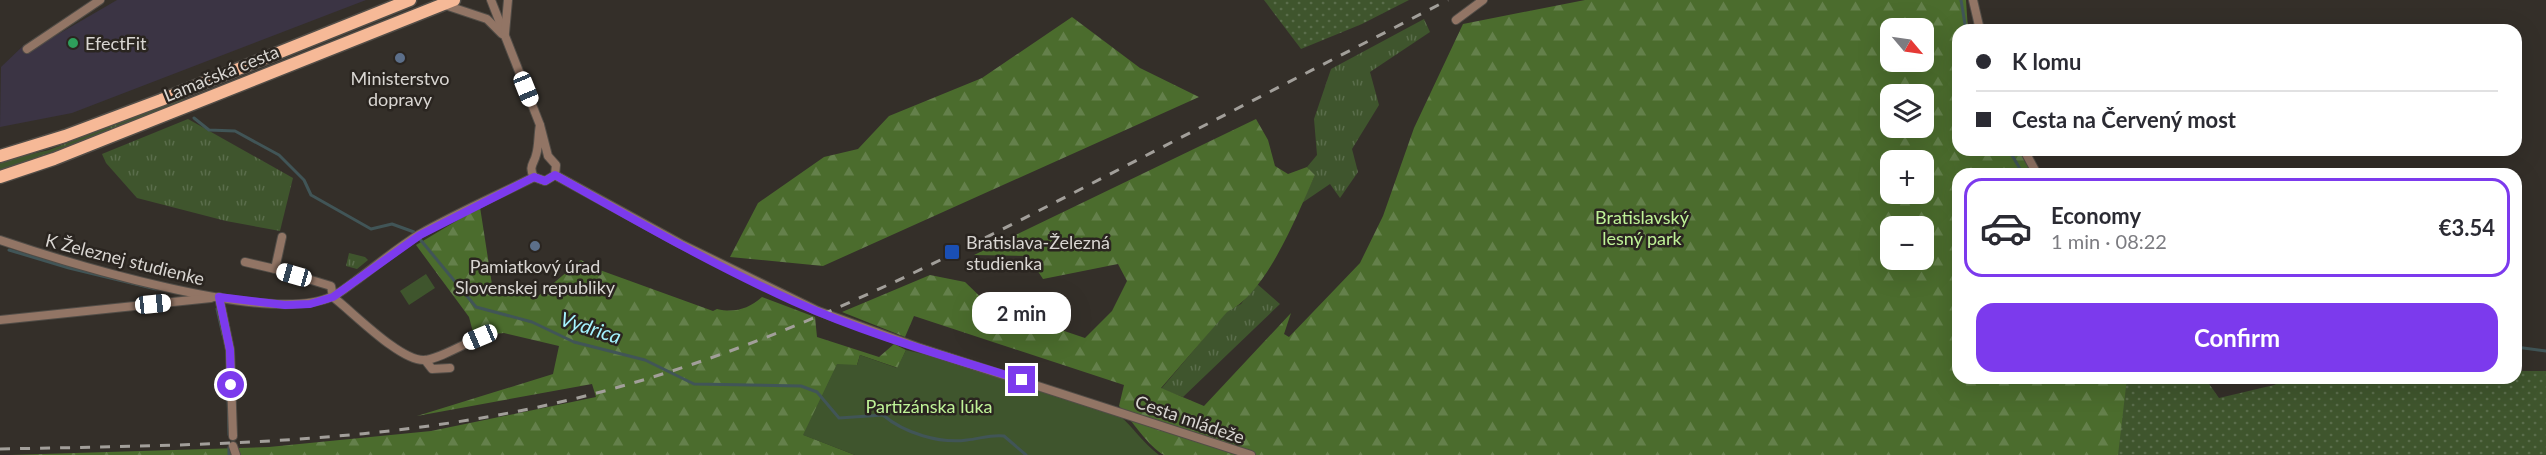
<!DOCTYPE html>
<html lang="en">
<head>
<meta charset="utf-8">
<style>
  body { margin:0; font-family:Lato,sans-serif; background:#f2f2f3; color:#2b2b33; height:100vh; display:flex; flex-direction:column; font-size:22px; white-space:nowrap }
  * { box-sizing:border-box; margin:0 }
  p { font-size:20px; color:#7c7c81 }
  .icon { flex:none; width:33px; height:33px; fill:none; stroke:currentColor; stroke-width:2; stroke-linecap:round; stroke-linejoin:round }
  .map { position:relative; flex:1; overflow:hidden }
  .side { position:absolute; left:1952px; top:168px; width:570px; height:216px; display:flex; flex-direction:column; background:#fff; border-radius:18px; box-shadow:0 6px 24px #0002 }
  .side>* { flex:none }
  .banner { position:absolute; left:1952px; top:24px; width:570px; height:132px; border-radius:18px; box-shadow:0 6px 24px #0002; display:grid; align-content:center; height:132px; padding:0 24px; background:#fff }
  .needle { width:39px; rotate:119deg }
  .controls { position:absolute; left:1880px; top:18px; display:grid; gap:12px }
  .controls a { display:grid; place-items:center; width:54px; height:54px; border-radius:12px; background:#fff; box-shadow:0 6px 24px #0002; font-size:30px }
  .end { position:absolute; width:27px; height:27px; margin:-14px; border:8px solid #7c3aed; background:#fff; box-shadow:0 0 0 3px #fff }
  .from { border-radius:50% }
  .bubble { position:absolute; height:42px; border-radius:18px; background:#fff; box-shadow:0 6px 24px #0002; font-size:20px; font-weight:700; line-height:42px; text-align:center }
  .car { position:absolute; width:18px; height:36px; margin:-18px -9px; border-radius:8px; box-shadow:0 0 4px 2px #0007; background:linear-gradient(#fff 24%,#345 0 40%,#fff 0 76%,#345 0 86%,#fff 0) }
  .banner b { display:flex; align-items:center; gap:21px; height:57px; font-size:22px }
  .banner b+b { border-top:2px solid #e1e1e2 }
  .banner i { width:15px; height:15px; background:#2b2b33 }
  ul { padding:10px 0 0; list-style:none }
  li { display:flex; align-items:center; gap:18px; height:99px; margin:0 12px 9px; padding:0 12px; border:3px solid transparent; border-radius:18px }
  li div { flex:1 }
  li b { display:block; font-size:22px }
  li em { font-style:normal; font-weight:700 }
  li.on { border-color:#7c3aed }
  li>.icon { width:54px; height:54px; stroke-width:1.5 }
  .button { display:flex; gap:12px; margin-top:auto; padding:12px 24px }
  .button a { flex:1; height:69px; border-radius:18px; background:#7c3aed; color:#fff; font-size:24px; font-weight:700; line-height:69px; text-align:center }
  .map>svg:first-child { display:block }
  .commercial { fill:#3b3444 }
  .grass { fill:url(#grass-tufts) }
  .forest { fill:url(#forest-firs); fill-rule:evenodd }
  .park { fill:#3f552d }
  .garden { fill:url(#garden-dots) }
  .lines { fill:none; stroke-linecap:round; stroke-linejoin:round }
  .stream { stroke:#415557; stroke-width:3 }
  .minor-casing { stroke:#524d47; stroke-width:10 }
  .primary-casing { stroke:#524d47; stroke-width:15 }
  .minor { stroke:#927565; stroke-width:8 }
  .primary { stroke:#f6b997; stroke-width:12 }
  .rail { stroke:#a29f9a; stroke-width:3; stroke-dasharray:10 10; stroke-linecap:butt }
  .route { stroke:#7c3aed; stroke-width:8 }
  .leisure-dot { fill:#2e9e5b; stroke:#2a2520; stroke-width:2 }
  .service-dot { fill:#5c6f8a; stroke:#2a2520; stroke-width:2 }
  .transit-dot { fill:#1a4fb4; stroke:#2a2520; stroke-width:2 }
  .labels { text-anchor:middle; dominant-baseline:central; stroke-width:5; stroke-linejoin:round; paint-order:stroke }
  .poi-label { font-size:18px; fill:#d9d6d2; stroke:#2a2520; text-anchor:start }
  .street-label { font-size:18px; fill:#d9d6d2; stroke:#2a2520 }
  .park-label { font-size:18px; fill:#bff297; stroke:#2a2520 }
  .water-label { font-size:20px; font-style:italic; fill:#a5f3ff; stroke:#2a2520 }
</style>
</head>
<body>
<div class="map">
<svg width="2546" height="455" viewBox="0 0 2546 455">
  <defs>
    <pattern id="grass-tufts" width="24" height="20" patternUnits="userSpaceOnUse" patternTransform="scale(1.5)"><rect width="24" height="20" fill="#3f552d"/><path d="M3 7l-1-3M5 7V3M7 7l1-3M15 17l-1-3M17 17v-4M19 17l1-3" fill="none" stroke="#5a6d4b"/></pattern>
    <pattern id="forest-firs" width="22" height="20" patternUnits="userSpaceOnUse" patternTransform="scale(1.5)"><rect width="22" height="20" fill="#4b6c2d"/><path d="M5 1l3.5 6h-7zM16 11l3.5 6h-7z" fill="#64804b"/></pattern>
    <pattern id="garden-dots" width="8" height="8" patternUnits="userSpaceOnUse" patternTransform="scale(1.5)"><rect width="8" height="8" fill="#3f552d"/><path d="M2 2h.1M6 6h.1" fill="none" stroke="#5a6d4b" stroke-width="1.8" stroke-linecap="round"/></pattern>
  </defs>
  <rect width="100%" height="100%" fill="#342f29"/>
  <path class="commercial" d="M117,0H366L72,113L0,127L1,67L24,45L38,46Z"/>
  <g class="grass">
    <path d="M1424,19L1430,32L1370,72L1379,105L1352,149L1358,172L1340,198L1330,184L1302,203L1315,175L1307,167L1317,155L1314,119L1331,69Z"/>
    <path d="M183,98L184,101L24,164L0,171V161L49,150Z"/>
    <path d="M188,119L293,178L280,231L226,221L137,198L106,163L102,154Z"/>
    <path d="M349,253L365,257L368,260L357,269L346,266Z"/>
    <path d="M1256,283L1280,304L1183,397L1161,389L1227,311L1241,304Z"/>
  </g>
  <g class="forest">
    <path d="M1585,0H1966L1968,30H1958V150H2021L2038,174H1958V378H2154L2143,455H1164C1148,446 1132,421 1119,406L1124,385L914,316L905,337L842,312L930,275L965,282L990,306L1085,338L1112,311L1127,281L1118,264L1043,279L1028,256L974,255L1256,119L1268,140L1275,166L1288,174L1307,167L1315,175C1297,215 1267,293 1227,312L1161,388L1204,406L1291,313L1284,334L1289,337L1360,263L1383,216L1414,128L1463,24ZM1890,28H1923V62H1890ZM1890,94H1923V128H1890ZM1890,160H1923V194H1890ZM1890,226H1923V260H1890Z"/>
    <path d="M1072,17L1140,68L1199,97L823,266L730,257L758,203L824,157L858,149L889,116L982,78Z"/>
    <path d="M480,207L493,291L537,297L581,260L597,269L713,311L717,309C735,313 748,309 762,297L815,317L817,337L879,357L894,344L906,350L898,368L860,355L857,365H837L804,435L855,455H9L269,447L431,431L596,397L592,384L417,416L553,374L559,346L504,333L474,336L469,317L416,245Z"/>
  </g>
  <g class="park">
    <path d="M426,274L435,288L409,305L400,291Z"/>
    <path d="M906,350L940,358L1119,415C1134,428 1143,443 1159,455H855L803,435L837,364L857,365L860,355L897,368Z"/>
  </g>
  <g class="garden">
    <path d="M1264,0H1409L1362,24L1301,49Z"/>
    <path d="M2516,371H2546V455H2118L2127,378H2205L2219,398L2274,385L2289,378H2516Z"/>
  </g>
  <g class="lines">
    <g class="stream">
      <path d="M1961,0L1966,30"/>
      <path d="M194,118L209,130L235,131L279,155L304,180L311,195L371,229L392,224L414,232L476,307L532,322L574,342L645,360L694,384L801,386L817,392L839,418L883,415C904,433 940,444 967,440C979,439 992,434 1004,436L1026,455"/>
      <path d="M2009,150L2023,174"/>
      <path d="M9,250L69,268L156,289"/>
      <path d="M217,309L223,335"/>
      <path d="M2516,347L2546,351"/>
      <path d="M228,395L229,435"/>
      <path d="M229,447V455"/>
    </g>
    <g class="minor-casing">
      <g id="minor">
        <path d="M491,0L540,125L548,156L556,165L555,175L545,181L534,177C528,166 534,164 536,155C539,146 538,134 540,125"/>
        <path d="M1973,0L1980,30"/>
        <path d="M445,5L487,19L502,34"/>
        <path d="M1456,20L1483,0"/>
        <path d="M505,33L508,0"/>
        <path d="M27,49L100,0"/>
        <path d="M2024,150L2037,174"/>
        <path d="M555,175L681,244L818,311L917,347L1251,455"/>
        <path d="M282,237L275,269L331,286L333,297C354,313 400,361 424,360C437,360 466,343 480,337"/>
        <path d="M0,240C68,263 268,325 331,297C339,294 347,287 354,282C376,266 397,248 420,234C457,213 496,196 534,177"/>
        <path d="M245,262L275,269"/>
        <path d="M219,297L230,350L233,436"/>
        <path d="M0,320L211,298"/>
        <path d="M425,360L432,369L450,368"/>
        <path d="M233,446L236,455"/>
      </g>
    </g>
    <g class="primary-casing">
      <g id="primary">
        <path d="M0,156L65,136L161,100L410,0"/>
        <path d="M0,177L54,159L454,0"/>
      </g>
    </g>
    <use href="#minor" class="minor"/>
    <use href="#primary" class="primary"/>
    <path class="rail" d="M0,449C192,445 382,445 569,400C756,355 914,275 1083,188C1205,125 1326,63 1448,0"/>
  </g>
  <g class="lines">
    <path class="route" d="M231,385L230,350L219,297L285,305L310,304L333,297L420,235L534,177L545,181L555,175C633,219 711,264 793,301C866,334 945,356 1022,380"/>
  </g>
  <circle class="leisure-dot" cx="73" cy="43" r="6"/>
  <g class="service-dot">
    <circle cx="400" cy="58" r="6"/>
    <circle cx="535" cy="246" r="6"/>
  </g>
  <rect class="transit-dot" x="944" y="244" width="16" height="16" rx="3"/>
  <g class="labels">
    <g class="poi-label">
      <text x="85" y="43">EfectFit</text>
      <text x="400" y="78" text-anchor="middle">Ministerstvo<tspan x="400" dy="21">dopravy</tspan></text>
      <text x="966" y="242">Bratislava-Železná<tspan x="966" dy="21">studienka</tspan></text>
      <text x="535" y="266" text-anchor="middle">Pamiatkový úrad<tspan x="535" dy="21">Slovenskej republiky</tspan></text>
    </g>
    <g class="street-label">
      <text transform="translate(221 73) rotate(-22)">Lamačská cesta</text>
      <text transform="translate(125 259) rotate(14)">K Železnej studienke</text>
      <text transform="translate(1190 419) rotate(19)">Cesta mládeže</text>
    </g>
    <g class="park-label">
      <text x="1642" y="217">Bratislavský<tspan x="1642" dy="21">lesný park</tspan></text>
      <text x="929" y="406">Partizánska lúka</text>
    </g>
    <g class="water-label">
      <text transform="translate(591 327) rotate(18)">Vydrica</text>
    </g>
  </g>
</svg>
<div class="controls">
<a><svg class="needle" viewBox="-14 -14 28 28"><path d="M0-13l5 13h-10z" fill="#e53935"/><path d="M0 13l5-13h-10z" fill="#7c7c81"/></svg></a>
<a><svg class="icon" aria-label="layers" viewBox="0 0 24 24"><path d="M12 4l9 5-9 5-9-5zM3 14l9 5 9-5"/></svg></a>
<a>+</a>
<a>−</a>
</div>
<i class="end from" style="left:231px;top:385px"></i>
<i class="end" style="left:1022px;top:380px"></i>
<div class="bubble" style="left:972px;top:292px;width:99px">2 min</div>
<i class="car" style="left:526px;top:89px;rotate:158deg"></i>
<i class="car" style="left:294px;top:275px;rotate:286deg"></i>
<i class="car" style="left:153px;top:304px;rotate:84deg"></i>
<i class="car" style="left:480px;top:337px;rotate:247deg"></i>
<div class="banner">
<b><i class="from"></i>K lomu</b>
<b><i></i>Cesta na Červený most</b>
</div>
<section class="side">
<ul>
<li class="on"><svg class="icon" aria-label="car" viewBox="0 0 24 24"><path d="M5 17H2v-5l4-1 3-4h7l3 4 3 1v5h-3M9 17h6M6 11h13"/><circle cx="7" cy="17" r="2"/><circle cx="17" cy="17" r="2"/></svg><div><b>Economy</b><p>1 min · 08:22</p></div><em>€3.54</em></li>
</ul>
<div class="button"><a>Confirm</a></div>
</section>
</div>
</body>
</html>
